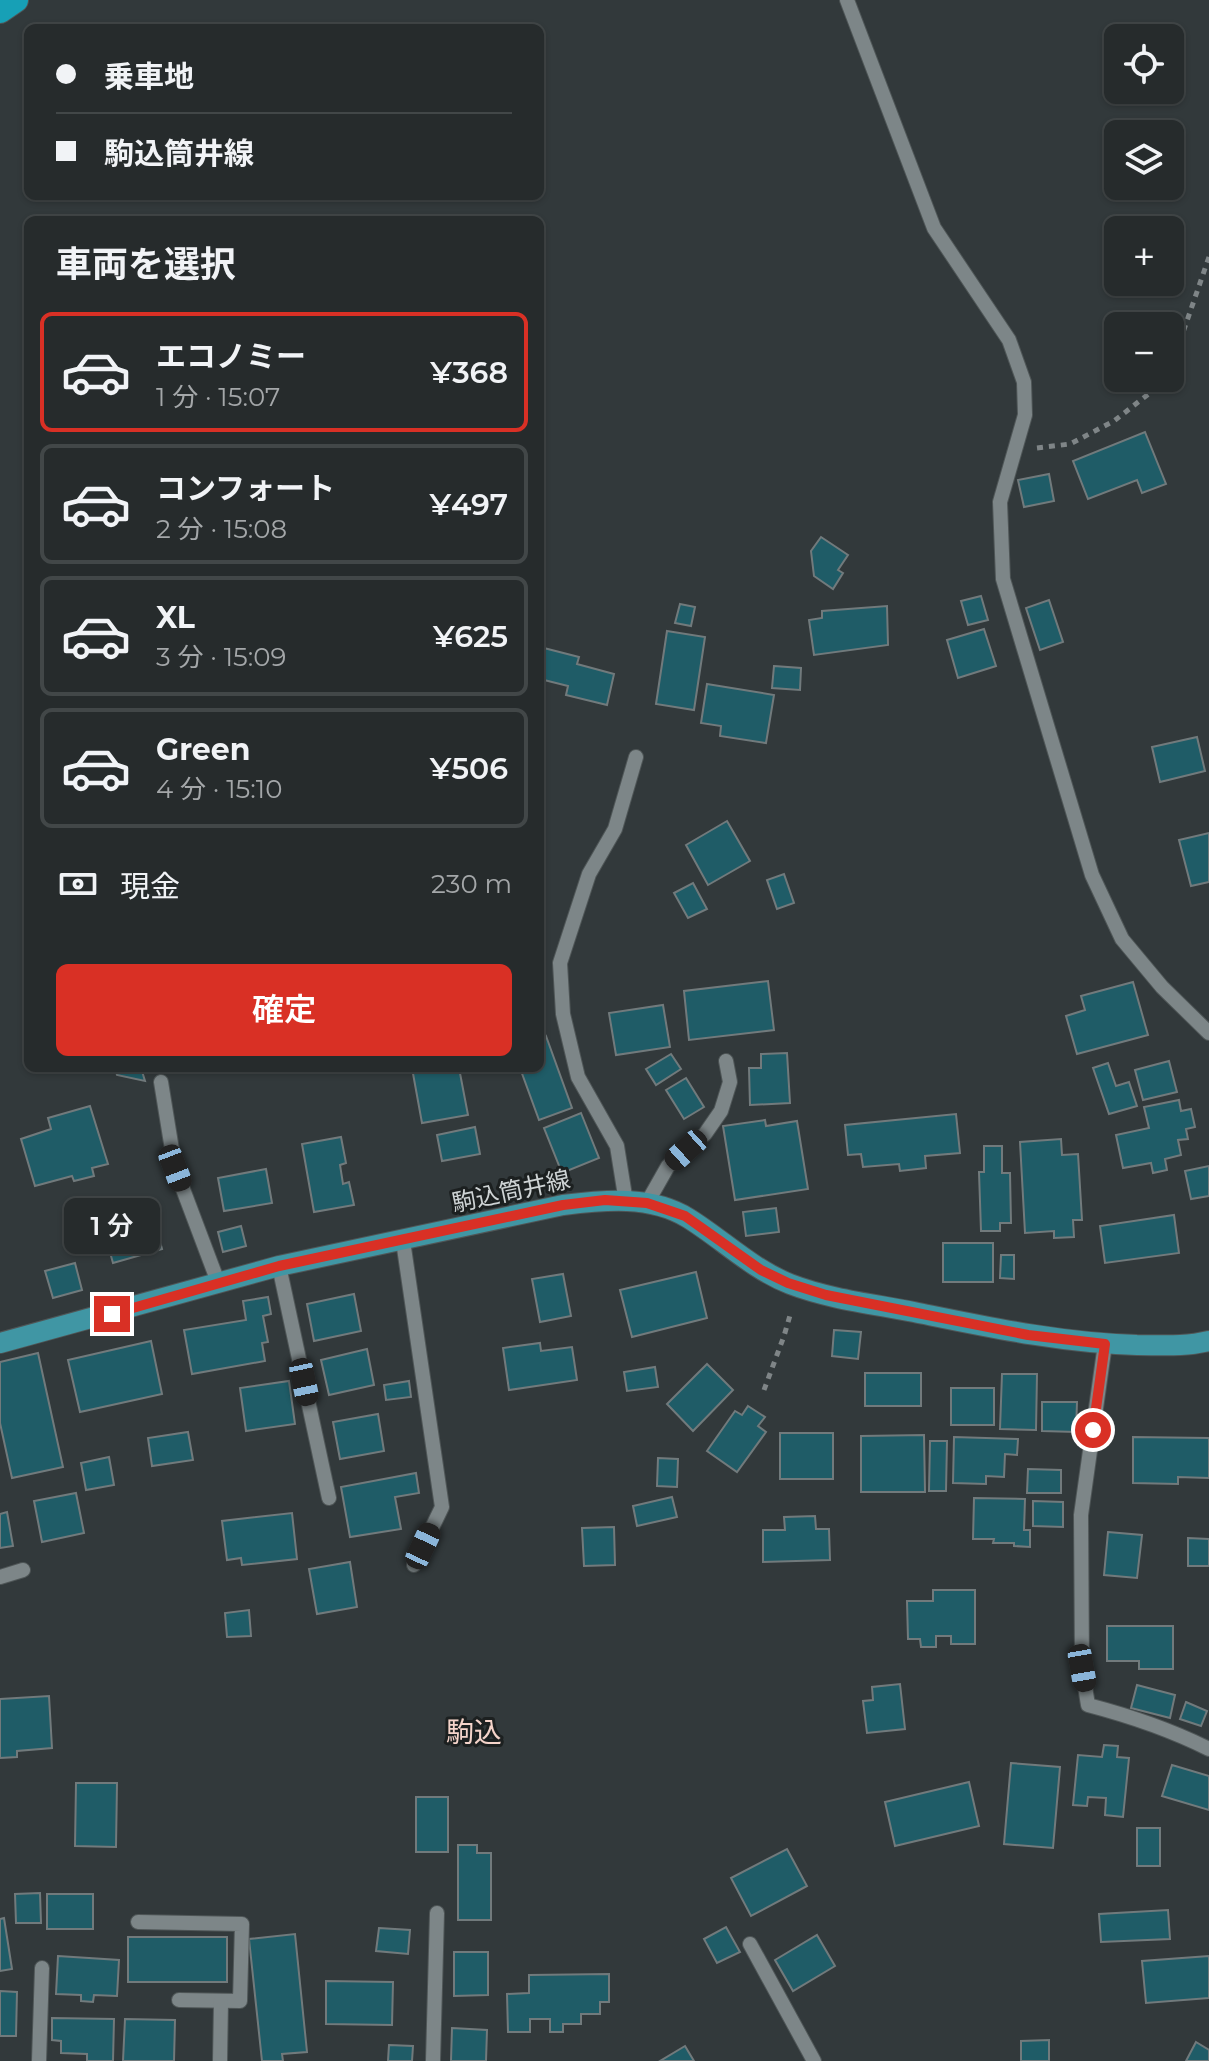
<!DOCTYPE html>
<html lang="ja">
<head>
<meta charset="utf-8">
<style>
  body { margin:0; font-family:Montserrat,"Noto Sans JP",sans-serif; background:#2e3334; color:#f1f3f6; height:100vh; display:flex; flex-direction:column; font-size:30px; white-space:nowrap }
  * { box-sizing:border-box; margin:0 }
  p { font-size:26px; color:#a4a7a9 }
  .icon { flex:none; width:44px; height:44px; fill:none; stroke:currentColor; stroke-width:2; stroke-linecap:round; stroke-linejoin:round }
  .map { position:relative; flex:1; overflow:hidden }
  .drawer { position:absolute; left:24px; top:216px; width:520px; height:856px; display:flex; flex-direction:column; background:#262b2c; border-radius:12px; box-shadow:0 2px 6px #0004,0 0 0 2px #424748 }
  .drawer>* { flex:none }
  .hud { position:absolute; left:24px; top:24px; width:520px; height:176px; border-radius:12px; box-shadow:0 2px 6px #0004,0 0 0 2px #424748; display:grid; align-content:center; height:176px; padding:0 32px; background:#262b2c }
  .fabs { position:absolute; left:1104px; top:24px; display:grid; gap:16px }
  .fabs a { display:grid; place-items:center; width:80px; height:80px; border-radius:12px; background:#262b2c; box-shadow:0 2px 6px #0004,0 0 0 2px #424748; font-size:40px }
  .end { position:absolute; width:36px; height:36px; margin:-18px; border:10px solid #d93025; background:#fff; box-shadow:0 0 0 4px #fff }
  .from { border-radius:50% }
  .bubble { position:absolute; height:56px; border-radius:12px; background:#262b2c; box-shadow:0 2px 6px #0004,0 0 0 2px #424748; font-size:26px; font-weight:600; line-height:56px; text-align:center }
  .car { position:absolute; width:24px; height:48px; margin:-24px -12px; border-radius:10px; box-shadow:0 0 6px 2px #0007; background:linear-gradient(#222 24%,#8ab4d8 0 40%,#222 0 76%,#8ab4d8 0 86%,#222 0) }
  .hud b { display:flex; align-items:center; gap:28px; height:76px; font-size:30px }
  .hud b+b { border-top:2px solid #424748 }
  .hud i { width:20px; height:20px; background:#f1f3f6 }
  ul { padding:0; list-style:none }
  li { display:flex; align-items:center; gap:24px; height:120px; margin:0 16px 12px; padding:0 16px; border:4px solid #424748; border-radius:12px }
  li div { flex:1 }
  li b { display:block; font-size:30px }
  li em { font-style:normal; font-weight:600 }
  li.active { border-color:#d93025 }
  li>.icon { width:72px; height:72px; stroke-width:1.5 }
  h2 { padding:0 32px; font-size:36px; line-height:96px }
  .pay { display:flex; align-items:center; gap:20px; height:88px; padding:0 32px; font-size:30px }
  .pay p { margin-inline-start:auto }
  .cta { display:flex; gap:16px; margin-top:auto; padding:16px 32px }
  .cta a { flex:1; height:92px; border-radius:12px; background:#d93025; color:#fff; font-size:32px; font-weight:600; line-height:92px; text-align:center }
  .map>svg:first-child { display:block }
  .building { fill:#1f5c67; stroke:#717a7c; stroke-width:2 }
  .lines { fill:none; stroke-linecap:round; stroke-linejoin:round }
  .minor-casing { stroke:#4f5657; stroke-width:16 }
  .major-casing { stroke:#4f5657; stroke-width:22 }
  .highway-casing { stroke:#4f5657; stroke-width:26 }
  .path { stroke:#7f8587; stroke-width:5; stroke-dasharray:6 6; stroke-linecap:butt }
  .minor { stroke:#7d8688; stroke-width:14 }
  .major { stroke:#4096a4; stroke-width:20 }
  .highway { stroke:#17a0b6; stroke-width:24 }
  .route { stroke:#d93025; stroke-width:10 }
  .labels { text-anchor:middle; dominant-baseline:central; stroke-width:6; stroke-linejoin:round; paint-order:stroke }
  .street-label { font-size:24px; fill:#ced3d4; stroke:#1c2020 }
  .quarter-label { font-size:28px; fill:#f5d4ca; stroke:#1c2020 }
</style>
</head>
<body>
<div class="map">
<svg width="1209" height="2061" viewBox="0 0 1209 2061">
  <rect width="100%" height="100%" fill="#32393b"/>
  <g class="building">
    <path d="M1145,432L1166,484L1142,493L1137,480L1088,499L1073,461Z"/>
    <path d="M1049,474L1054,501L1024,507L1018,480Z"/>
    <path d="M821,537L848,555L838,570L843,573L833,589L814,576L811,551Z"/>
    <path d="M981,596L988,620L968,625L961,601Z"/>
    <path d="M1049,600L1063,642L1040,650L1026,608Z"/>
    <path d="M680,604L695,607L691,626L675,623Z"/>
    <path d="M887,606L888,645L814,655L809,620L822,618V611Z"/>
    <path d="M984,629L996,666L958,678L947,640Z"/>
    <path d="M667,631L705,637L694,710L656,704Z"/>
    <path d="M540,647L579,657L577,664L614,674L607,705L566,695L568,686L540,679Z"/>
    <path d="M774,666L801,668L800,690L772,688Z"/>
    <path d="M707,684L774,695L766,743L720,736L721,726L701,723Z"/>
    <path d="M1197,737L1205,771L1160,782L1152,747Z"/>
    <path d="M727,821L750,861L708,885L686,845Z"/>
    <path d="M1209,833V882L1191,886L1179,840Z"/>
    <path d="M784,874L794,903L777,909L767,880Z"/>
    <path d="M693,883L707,909L688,918L674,893Z"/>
    <path d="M768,981L774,1030L689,1040L684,991Z"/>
    <path d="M1133,982L1148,1035L1077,1054L1066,1016L1085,1010L1081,996Z"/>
    <path d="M663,1005L670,1047L616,1055L609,1013Z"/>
    <path d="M546,1036L572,1108L539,1120L520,1068H540V1039Z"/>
    <path d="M787,1053L790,1103L750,1105L749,1068H761V1054Z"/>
    <path d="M671,1054L681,1069L656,1085L646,1069Z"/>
    <path d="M1169,1061L1177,1092L1143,1100L1135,1070Z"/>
    <path d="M1108,1063L1116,1086L1129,1082L1137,1106L1109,1114L1093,1068Z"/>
    <path d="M115,1068H141L145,1081L117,1075Z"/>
    <path d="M412,1068H459L468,1115L422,1123Z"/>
    <path d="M686,1078L704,1107L684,1119L666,1090Z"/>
    <path d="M1179,1100L1181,1111L1191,1109L1195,1127L1186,1129L1188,1139L1178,1140L1181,1155L1165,1159L1167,1170L1153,1173L1151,1163L1123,1168L1116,1135L1149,1128L1144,1107Z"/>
    <path d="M90,1106L108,1164L92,1168L94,1176L74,1181L72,1176L35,1186L21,1139L51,1129L48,1118Z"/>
    <path d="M581,1113L599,1158L562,1173L544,1128Z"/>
    <path d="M956,1114L960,1153L925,1156L926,1168L900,1171L899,1164L863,1167L861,1154L848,1155L845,1125Z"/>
    <path d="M765,1120L766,1126L797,1121L808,1189L735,1200L723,1126Z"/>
    <path d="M475,1127L480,1154L442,1161L437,1135Z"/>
    <path d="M341,1137L346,1163L340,1165L343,1184L349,1182L354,1205L314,1212L302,1144Z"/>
    <path d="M1061,1139L1062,1155L1078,1154L1082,1220H1073L1074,1237L1054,1238V1231L1025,1233L1020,1142Z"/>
    <path d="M984,1146H1002V1173H1010L1011,1223H1000V1231H981L979,1172H984Z"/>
    <path d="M1209,1166V1196L1191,1199L1185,1171Z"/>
    <path d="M266,1169L272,1203L224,1211L218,1178Z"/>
    <path d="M151,1207L162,1249L113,1263L104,1231L118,1227L115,1218Z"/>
    <path d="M776,1208L779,1232L746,1236L743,1212Z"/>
    <path d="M1174,1215L1179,1253L1105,1263L1100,1226Z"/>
    <path d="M241,1226L246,1246L223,1252L218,1232Z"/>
    <rect x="943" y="1243" width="50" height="39"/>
    <path d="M1001,1255H1014V1279L1000,1278Z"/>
    <path d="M75,1263L82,1290L53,1298L45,1271Z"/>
    <path d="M696,1272L707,1318L632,1337L620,1290Z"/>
    <path d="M563,1274L571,1316L540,1322L532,1279Z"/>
    <path d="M354,1294L361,1331L314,1341L307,1304Z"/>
    <path d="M268,1297L271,1314L263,1316L268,1342L262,1343L265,1361L192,1374L184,1330L246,1320L243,1301Z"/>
    <path d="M834,1330L861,1332L858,1359L832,1356Z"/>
    <path d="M151,1341L162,1394L80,1412L68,1360Z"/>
    <path d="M540,1343L541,1351L572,1347L577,1380L509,1390L503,1348Z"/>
    <path d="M367,1349L374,1385L329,1395L321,1360Z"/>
    <path d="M38,1353L63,1467L12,1478L0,1423V1362Z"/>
    <path d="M707,1364L733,1390L693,1431L667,1404Z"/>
    <path d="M655,1367L658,1387L627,1391L624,1372Z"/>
    <rect x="865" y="1373" width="56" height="33"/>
    <path d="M1002,1374H1037L1036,1430L1000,1429Z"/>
    <path d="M289,1381L295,1424L246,1431L240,1388Z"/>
    <path d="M409,1381L411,1397L386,1400L384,1385Z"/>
    <rect x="951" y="1388" width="43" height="37"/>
    <path d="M1042,1402H1077L1076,1432L1042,1431Z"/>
    <path d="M748,1406L765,1417L758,1426L766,1432L737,1472L707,1451L735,1411L742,1415Z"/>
    <path d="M378,1414L384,1451L340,1459L333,1422Z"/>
    <path d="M188,1432L193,1460L152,1466L148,1438Z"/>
    <rect x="780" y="1433" width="53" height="46"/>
    <path d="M924,1435L925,1492H861V1436Z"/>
    <path d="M954,1437L1018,1439L1017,1455L1005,1454L1004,1477L986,1476V1484L953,1483Z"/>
    <path d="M1133,1437L1209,1438V1478L1178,1477V1484L1133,1483Z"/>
    <path d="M930,1441H947L946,1491H929Z"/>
    <path d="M109,1457L114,1485L86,1490L81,1463Z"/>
    <path d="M658,1458L678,1459L677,1487L657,1486Z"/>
    <path d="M1028,1469L1061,1470V1493H1027Z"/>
    <path d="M416,1473L419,1493L395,1497L401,1529L350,1537L341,1487Z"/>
    <path d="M76,1493L84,1533L42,1542L34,1501Z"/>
    <path d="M672,1497L677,1517L637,1526L633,1506Z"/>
    <path d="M974,1498L1025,1499L1024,1530H1030V1547L1014,1546V1543H993L994,1539H973Z"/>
    <path d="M1033,1501L1063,1502V1527L1033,1526Z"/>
    <path d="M7,1512L13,1546L0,1548V1514Z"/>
    <path d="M292,1513L297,1559L242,1565L241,1558L227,1560L222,1521Z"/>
    <path d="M815,1516L816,1529H829L830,1560L763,1562V1530H785L784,1517Z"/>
    <path d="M614,1527L615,1565L584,1566L582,1528Z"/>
    <path d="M1108,1532L1142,1535L1137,1578L1104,1575Z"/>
    <path d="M1188,1538L1209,1539V1566H1188Z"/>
    <path d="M350,1562L357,1607L317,1614L309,1569Z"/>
    <path d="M933,1590H975V1644H951V1636H936V1647H921L920,1639H908L907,1601H933Z"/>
    <path d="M249,1610L251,1636L227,1637L225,1613Z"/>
    <path d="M1107,1626H1173V1669H1139V1661H1107Z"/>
    <path d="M900,1684L905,1729L867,1733L863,1701L873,1700L872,1687Z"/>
    <path d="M1137,1685L1175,1695L1170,1718L1131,1708Z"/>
    <path d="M49,1696L52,1748L17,1751V1757L0,1758V1699Z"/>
    <path d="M1186,1702L1207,1711L1201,1726L1180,1719Z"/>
    <path d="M1104,1745L1118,1746L1117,1757L1129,1758L1123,1817L1105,1815L1106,1798L1088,1797L1087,1806L1073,1805L1078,1755L1102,1757Z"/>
    <path d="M1011,1763L1060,1767L1053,1848L1004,1844Z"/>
    <path d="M1172,1765L1209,1776V1810L1162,1796Z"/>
    <path d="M969,1782L979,1826L895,1846L885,1802Z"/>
    <path d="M76,1783H117L116,1847L75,1846Z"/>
    <rect x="416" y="1797" width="32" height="55"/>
    <rect x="1137" y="1828" width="23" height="38"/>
    <path d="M458,1845H477V1853H491V1920H458Z"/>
    <path d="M787,1849L807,1886L751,1916L731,1878Z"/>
    <path d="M40,1893L41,1923H16L15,1894Z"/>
    <rect x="47" y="1894" width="46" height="35"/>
    <path d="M1168,1910L1170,1939L1101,1942L1099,1914Z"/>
    <path d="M4,1918L12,1969L0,1971V1919Z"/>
    <path d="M726,1927L740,1952L717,1963L704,1939Z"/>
    <path d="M379,1928L410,1930L408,1954L376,1951Z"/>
    <path d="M295,1934L307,2052L282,2054L283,2061H262L249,1939Z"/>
    <path d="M817,1935L835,1966L793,1991L775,1960Z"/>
    <rect x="128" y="1937" width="99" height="45"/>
    <path d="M454,1952H488V1995L454,1996Z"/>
    <path d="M58,1956L119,1960L117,1996L94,1995L93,2002L81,2001V1995L56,1994Z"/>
    <path d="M1209,1956V1998L1146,2003L1142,1961Z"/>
    <path d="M609,1974V2002H600V2014H581V2024H563V2032H550V2019H530V2032H508L507,1994L529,1993V1975Z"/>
    <path d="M326,1981L393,1982L392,2025L326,2024Z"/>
    <path d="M0,1991L17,1992L16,2036H0Z"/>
    <path d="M52,2018L114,2019L113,2061H87V2054L61,2053V2041L52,2040Z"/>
    <path d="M125,2019L175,2020L174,2061H123Z"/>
    <path d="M452,2028L487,2030L486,2061H451Z"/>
    <path d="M1049,2040V2061H1021V2041Z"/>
    <path d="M1196,2042L1209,2050V2061H1186Z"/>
    <path d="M389,2045L413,2046L412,2061H388Z"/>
    <path d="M685,2046L694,2061H660Z"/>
  </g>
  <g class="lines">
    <g class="minor-casing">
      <g id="minor">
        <path d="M847,0L934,228L1009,340L1024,382L1025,415L1000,502L1003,579L1092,875L1122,939L1162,987L1209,1033"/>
        <path d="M161,1082L175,1168L218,1282"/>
        <path d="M626,1202L617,1146L578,1077L563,1014L560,963L589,874L615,829L636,757"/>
        <path d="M647,1203L668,1166L705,1134L721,1111L730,1082L726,1061"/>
        <path d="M403,1241L442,1507L414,1565"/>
        <path d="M279,1266L329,1498"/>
        <path d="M1105,1344L1081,1515L1082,1668L1088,1705C1130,1716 1171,1730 1209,1749"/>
        <path d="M0,1577L23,1570"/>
        <path d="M138,1922L242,1924L240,2001L179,2000"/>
        <path d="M750,1944L814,2061"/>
        <path d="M39,2061L42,1968"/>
        <path d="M220,2061L221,2001"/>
        <path d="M433,2061L437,1913"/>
      </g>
    </g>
    <g class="major-casing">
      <path id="major" d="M0,1343L279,1266L563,1205C604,1200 651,1195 688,1218C722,1239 752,1269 790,1284C829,1299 873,1304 914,1312C988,1327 1061,1343 1137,1345C1161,1345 1185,1347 1209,1341"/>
    </g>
    <g class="highway-casing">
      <path id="highway" d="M0,11L16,0"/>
    </g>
    <g class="path">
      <path d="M1170,364L1179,344L1209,257"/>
      <path d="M1037,448L1070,444L1114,421L1160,385L1164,378"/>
      <path d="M764,1390L784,1336L791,1312"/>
    </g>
    <use href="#minor" class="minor"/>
    <use href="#major" class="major"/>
    <use href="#highway" class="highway"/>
  </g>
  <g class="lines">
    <path class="route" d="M112,1314L279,1266L563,1205L605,1200L647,1203L685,1216L761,1270L788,1283L826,1295L1028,1335L1105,1344L1093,1430"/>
  </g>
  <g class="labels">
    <g class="street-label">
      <text transform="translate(511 1191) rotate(-12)">駒込筒井線</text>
    </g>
    <g class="quarter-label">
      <text x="474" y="1732">駒込</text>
    </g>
  </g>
</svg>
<div class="fabs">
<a><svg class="icon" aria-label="locate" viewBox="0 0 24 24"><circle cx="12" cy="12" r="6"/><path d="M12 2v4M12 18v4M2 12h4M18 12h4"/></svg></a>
<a><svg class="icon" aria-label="layers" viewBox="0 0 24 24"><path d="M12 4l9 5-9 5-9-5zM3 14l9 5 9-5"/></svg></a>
<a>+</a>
<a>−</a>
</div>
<i class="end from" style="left:1093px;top:1430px"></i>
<i class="end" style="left:112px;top:1314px"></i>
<div class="bubble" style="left:64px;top:1198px;width:96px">1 分</div>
<i class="car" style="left:686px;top:1150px;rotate:228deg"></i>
<i class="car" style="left:175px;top:1168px;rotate:159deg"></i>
<i class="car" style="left:304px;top:1382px;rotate:168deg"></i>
<i class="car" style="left:423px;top:1546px;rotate:25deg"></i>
<i class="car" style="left:1082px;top:1668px;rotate:170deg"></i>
<div class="hud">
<b><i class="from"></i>乗車地</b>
<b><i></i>駒込筒井線</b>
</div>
<section class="drawer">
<h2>車両を選択</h2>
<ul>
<li class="active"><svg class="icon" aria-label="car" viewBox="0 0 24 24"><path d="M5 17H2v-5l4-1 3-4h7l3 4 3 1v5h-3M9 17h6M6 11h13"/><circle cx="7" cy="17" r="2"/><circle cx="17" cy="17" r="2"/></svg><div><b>エコノミー</b><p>1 分 · 15:07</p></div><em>¥368</em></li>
<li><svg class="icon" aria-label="car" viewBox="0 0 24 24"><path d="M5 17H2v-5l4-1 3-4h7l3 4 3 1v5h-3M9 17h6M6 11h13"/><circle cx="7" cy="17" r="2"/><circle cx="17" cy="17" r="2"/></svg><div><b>コンフォート</b><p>2 分 · 15:08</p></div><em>¥497</em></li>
<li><svg class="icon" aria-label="car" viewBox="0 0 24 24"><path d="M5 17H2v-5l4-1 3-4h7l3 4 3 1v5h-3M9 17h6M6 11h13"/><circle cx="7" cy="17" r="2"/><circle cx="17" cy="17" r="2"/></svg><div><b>XL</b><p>3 分 · 15:09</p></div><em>¥625</em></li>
<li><svg class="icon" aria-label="car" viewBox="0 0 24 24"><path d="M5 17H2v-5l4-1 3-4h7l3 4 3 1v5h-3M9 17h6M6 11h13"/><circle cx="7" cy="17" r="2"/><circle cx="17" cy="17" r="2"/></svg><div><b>Green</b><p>4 分 · 15:10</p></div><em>¥506</em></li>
</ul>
<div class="pay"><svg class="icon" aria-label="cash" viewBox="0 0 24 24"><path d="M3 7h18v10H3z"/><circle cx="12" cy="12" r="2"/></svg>現金<p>230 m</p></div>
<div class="cta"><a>確定</a></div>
</section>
</div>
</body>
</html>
